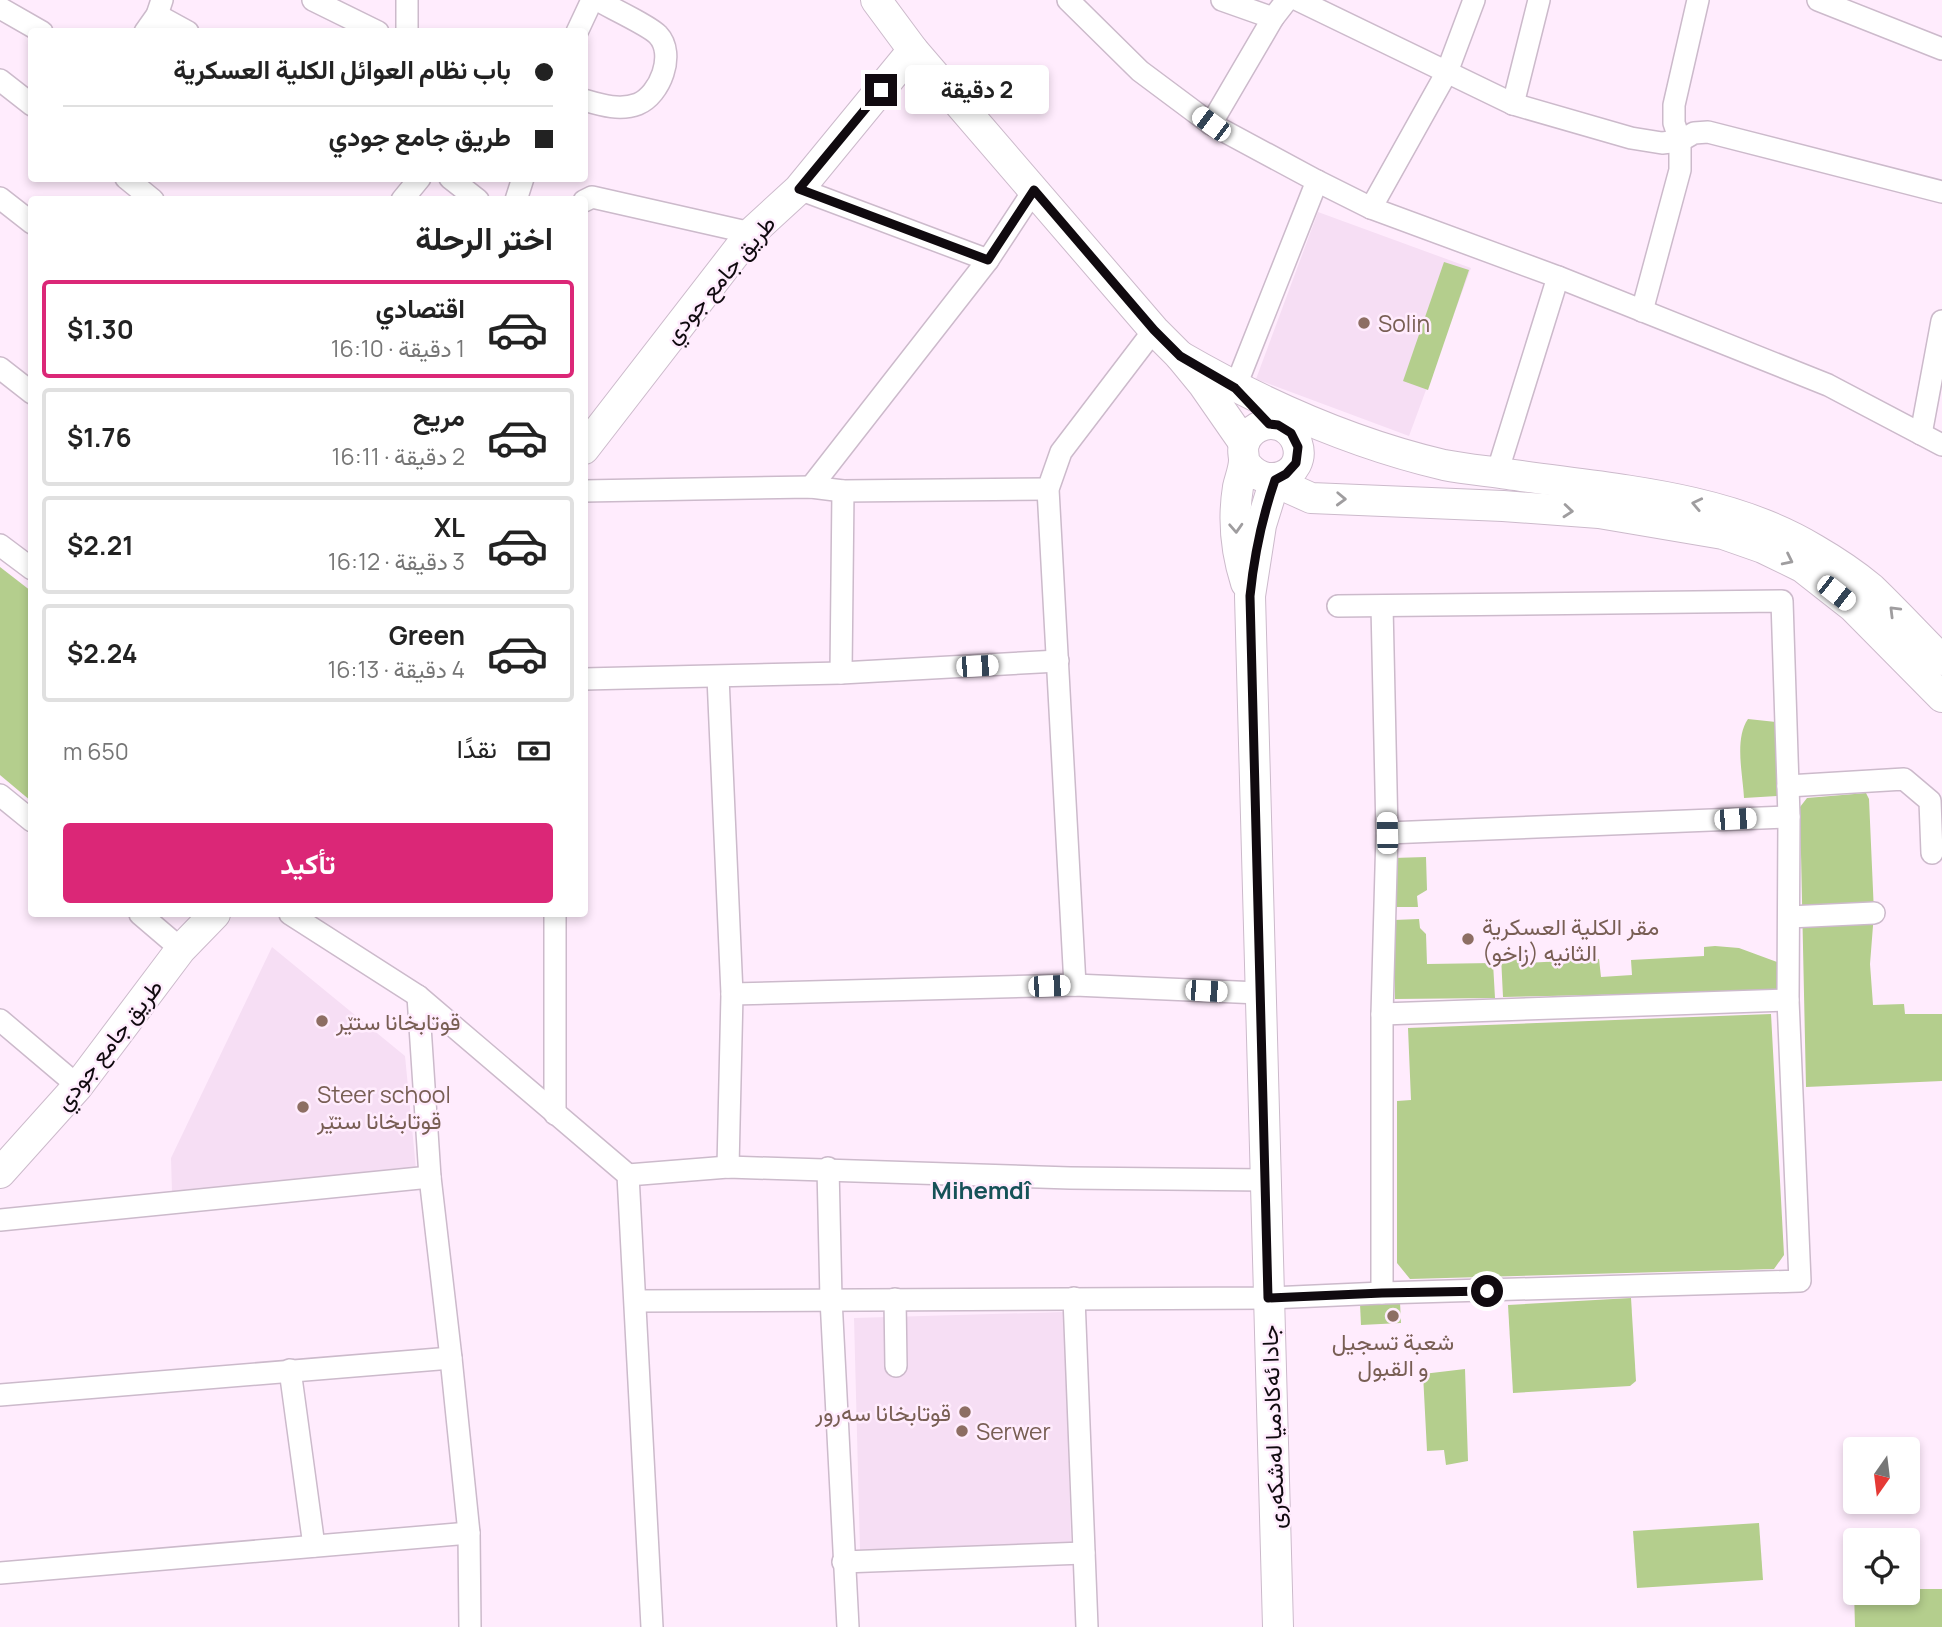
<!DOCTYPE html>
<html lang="ar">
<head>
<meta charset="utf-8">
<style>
  body { margin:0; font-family:Manrope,Vazirmatn,sans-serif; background:#f2f2f2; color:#222; direction:rtl; height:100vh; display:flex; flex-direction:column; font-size:26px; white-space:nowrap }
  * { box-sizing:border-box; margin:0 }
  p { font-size:23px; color:#767676 }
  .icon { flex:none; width:38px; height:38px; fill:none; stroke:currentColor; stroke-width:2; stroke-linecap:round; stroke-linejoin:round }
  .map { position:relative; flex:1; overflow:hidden; direction:ltr }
  .details { position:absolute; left:28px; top:196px; width:560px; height:721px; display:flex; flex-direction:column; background:#fff; border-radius:7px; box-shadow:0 4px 10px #0003; direction:rtl }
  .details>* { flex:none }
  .banner { position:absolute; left:28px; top:28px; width:560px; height:154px; border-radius:7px; box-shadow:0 4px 10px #0003; direction:rtl; display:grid; align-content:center; height:154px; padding:0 35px; background:#fff }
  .needle { width:46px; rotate:194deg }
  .controls { position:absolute; left:1843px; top:1437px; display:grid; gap:14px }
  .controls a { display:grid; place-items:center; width:77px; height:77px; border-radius:7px; background:#fff; box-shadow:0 4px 10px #0003; font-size:35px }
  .end { position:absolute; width:32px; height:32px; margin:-16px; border:9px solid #100a0f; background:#fff; box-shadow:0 0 0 4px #fff }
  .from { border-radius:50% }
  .bubble { position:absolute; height:49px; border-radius:7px; background:#fff; box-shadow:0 4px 10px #0003; font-size:23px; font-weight:700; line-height:49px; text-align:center; direction:rtl }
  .car { position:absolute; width:21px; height:42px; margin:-21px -10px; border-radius:9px; box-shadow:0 0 5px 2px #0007; background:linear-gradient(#fff 24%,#345 0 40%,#fff 0 76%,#345 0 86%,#fff 0) }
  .banner b { display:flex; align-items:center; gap:24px; height:66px; font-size:26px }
  .banner b+b { border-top:2px solid #e0e0e0 }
  .banner i { width:18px; height:18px; background:#222 }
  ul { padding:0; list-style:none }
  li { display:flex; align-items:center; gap:21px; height:98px; margin:0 14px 10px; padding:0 21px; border:4px solid #e0e0e0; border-radius:7px }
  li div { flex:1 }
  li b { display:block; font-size:26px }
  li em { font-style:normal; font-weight:700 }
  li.active { border-color:#db2777 }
  li>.icon { width:63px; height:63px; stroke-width:1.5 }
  h2 { padding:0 35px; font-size:32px; line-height:84px }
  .pay { display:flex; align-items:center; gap:18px; height:77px; padding:0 35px; font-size:26px }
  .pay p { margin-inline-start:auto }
  .button { display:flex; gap:14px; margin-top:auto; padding:14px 35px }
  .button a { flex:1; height:80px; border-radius:7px; background:#db2777; color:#fff; font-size:28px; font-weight:700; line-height:80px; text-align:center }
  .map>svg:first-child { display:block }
  .built { fill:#f6def4 }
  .green { fill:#b4ce8d }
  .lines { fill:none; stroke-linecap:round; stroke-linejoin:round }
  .street-casing { stroke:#ccbacb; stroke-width:24 }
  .secondary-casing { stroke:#ccbacb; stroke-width:32 }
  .street { stroke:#fff; stroke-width:21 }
  .secondary { stroke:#fff; stroke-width:30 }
  .oneway { stroke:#9f9d9f }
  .route { stroke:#100a0f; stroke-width:9 }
  .education-dot { fill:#8d6e63; stroke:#ffecfd; stroke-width:2.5 }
  .labels { text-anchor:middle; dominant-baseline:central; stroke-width:5; stroke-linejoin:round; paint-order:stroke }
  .street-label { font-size:23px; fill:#100a0f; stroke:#ffecfd }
  .education-label { font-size:23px; fill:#785e54; stroke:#ffecfd; text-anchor:start }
  .neighbourhood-label { font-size:24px; font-weight:bold; fill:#165258; stroke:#ffecfd }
</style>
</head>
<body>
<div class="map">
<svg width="1942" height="1627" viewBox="0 0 1942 1627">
  <rect width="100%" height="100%" fill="#ffecfd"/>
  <g class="built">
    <path d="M1318,212L1471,268L1409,436L1256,379Z"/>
    <path d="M272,947L405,1056L416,1169L172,1192L171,1158Z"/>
    <path d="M1065,1312L1071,1545L860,1550L854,1318Z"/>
  </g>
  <g class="green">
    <path d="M1444,262L1469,270L1428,390L1403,381Z"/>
    <path d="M0,567L31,591V801L0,775Z"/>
    <path d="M1748,719L1776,722L1777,796L1744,798C1743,775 1734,739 1748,719Z"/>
    <path d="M1866,793L1869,799L1874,913L1870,964L1873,1005L1904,1004L1905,1014H1942V1081L1806,1087L1800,807L1807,798Z"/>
    <path d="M1426,857L1427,890L1417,896L1418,907H1394L1393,858Z"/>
    <path d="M1419,919L1420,928L1426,934L1427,964L1493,963L1495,998L1395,999L1394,920Z"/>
    <path d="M1715,946L1739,948L1777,962L1778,991L1503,997L1501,956L1525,953L1526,963L1599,959L1601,977L1632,975L1631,960L1704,956V947Z"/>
    <path d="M1771,1014L1784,1255L1774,1269L1410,1279L1397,1263V1101L1411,1100L1408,1028Z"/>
    <path d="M1631,1298L1636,1381L1630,1386L1513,1393L1508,1305Z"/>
    <path d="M1400,1302L1401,1323L1361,1325L1360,1304Z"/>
    <path d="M1465,1369L1468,1461L1446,1465L1444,1450L1427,1451L1423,1374Z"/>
    <path d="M1759,1523L1763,1580L1637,1588L1633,1531Z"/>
    <path d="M1908,1589H1942V1627H1855L1854,1590L1855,1592H1908Z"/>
  </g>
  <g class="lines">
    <g class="street-casing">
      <g id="street">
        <path d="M313,0L378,32"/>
        <path d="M1068,0L1140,71L1211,124L1317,181L1371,208L1558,277L1828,385L1942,445"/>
        <path d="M1222,0L1273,18"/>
        <path d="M1298,0L1513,104L1631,138L1662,143L1680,141L1694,133L1708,132L1942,192"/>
        <path d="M1818,0L1942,49"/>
        <path d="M0,8L42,32"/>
        <path d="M157,15L188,32"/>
        <path d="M145,32L157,15L162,0"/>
        <path d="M407,32V0"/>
        <path d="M577,32L592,0"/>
        <path d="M0,80L32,105"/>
        <path d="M584,100C601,105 620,111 638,104C660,95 676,54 658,35C650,26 609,7 597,0"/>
        <path d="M1513,104L1539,0"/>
        <path d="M1211,124L1273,18L1287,0"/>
        <path d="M126,178L153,200"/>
        <path d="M450,178L478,200"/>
        <path d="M799,189L988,260"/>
        <path d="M0,198L32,223"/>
        <path d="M402,200L420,178"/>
        <path d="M516,200L523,178"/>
        <path d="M584,201L592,197L751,233"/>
        <path d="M1371,208L1447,72L1474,0"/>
        <path d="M1642,311L1680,170V141L1674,123V105L1698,0"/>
        <path d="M0,368L32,393"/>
        <path d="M1235,388L1317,181"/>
        <path d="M1921,434L1942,321"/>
        <path d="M1497,473L1558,277"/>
        <path d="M811,487L988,260L1034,190"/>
        <path d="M584,491L811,487L843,491L1048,489"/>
        <path d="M0,545L32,569"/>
        <path d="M1382,606L1387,833L1382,1014V1293"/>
        <path d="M841,673L843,491"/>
        <path d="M718,677L732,994L728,1167"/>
        <path d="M584,679L841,673L1058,661"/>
        <path d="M1788,786L1904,779L1930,801L1932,853"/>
        <path d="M0,795L32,821"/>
        <path d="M1387,833L1789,817"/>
        <path d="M140,914L181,949"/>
        <path d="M290,914L418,996L628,1175L652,1627"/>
        <path d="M1789,917L1874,913"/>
        <path d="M1075,985L1048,489L1061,452L1154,330"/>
        <path d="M732,994L1075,985L1259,993"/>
        <path d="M418,996L430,1177L451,1358L469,1533L470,1627"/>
        <path d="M1382,1014L1788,1000"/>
        <path d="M0,1020L78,1086"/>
        <path d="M555,1114V914"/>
        <path d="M828,1168L831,1299L848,1627"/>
        <path d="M628,1175L728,1167L1070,1178L1265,1180"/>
        <path d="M0,1220L430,1177"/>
        <path d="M1074,1298L1087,1627"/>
        <path d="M895,1299L896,1366"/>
        <path d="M636,1301L1268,1298L1382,1293L1800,1281L1788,1000L1789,817L1782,601L1338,606"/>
        <path d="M290,1370L314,1546"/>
        <path d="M0,1395L451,1358"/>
        <path d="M843,1562L1084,1553"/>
        <path d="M0,1573L469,1533"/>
      </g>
    </g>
    <g class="secondary-casing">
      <g id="secondary">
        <path d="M876,0L913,50L1154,330L1180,356L1203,384L1244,443"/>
        <path d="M1180,356C1263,404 1350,443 1444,465C1465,469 1486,471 1507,474C1608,489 1725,495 1814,549C1833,560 1854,574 1871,588C1895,611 1918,636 1942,660"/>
        <path d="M584,449L751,233L799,189L913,50"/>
        <path d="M1244,461C1263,493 1308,476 1297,443C1294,434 1286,427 1278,425C1264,421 1248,430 1244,444C1242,450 1244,455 1244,460C1244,469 1240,478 1238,487C1233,518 1236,552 1246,583"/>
        <path d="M1279,478L1291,489L1311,498L1503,506L1599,513L1723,534L1763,548L1802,567L1853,607L1942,697"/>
        <path d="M1275,480L1261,525L1250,596L1278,1627"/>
        <path d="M0,1173L78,1086L181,949L215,914"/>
      </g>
    </g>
    <use href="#street" class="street"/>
    <use href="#secondary" class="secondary"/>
  </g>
  <defs><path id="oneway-chevron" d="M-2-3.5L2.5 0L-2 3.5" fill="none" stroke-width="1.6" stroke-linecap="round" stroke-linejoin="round" transform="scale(1.75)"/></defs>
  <g class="oneway">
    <use href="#oneway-chevron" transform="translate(1341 499) rotate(2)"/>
    <use href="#oneway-chevron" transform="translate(1697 504) rotate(-168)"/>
    <use href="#oneway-chevron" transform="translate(1568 511) rotate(5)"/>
    <use href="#oneway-chevron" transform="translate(1236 528) rotate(87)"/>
    <use href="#oneway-chevron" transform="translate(1788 560) rotate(26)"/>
    <use href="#oneway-chevron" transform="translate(1894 611) rotate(-135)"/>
  </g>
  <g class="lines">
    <path class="route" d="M881,90L799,189L988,260L1034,190L1154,330L1180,356L1235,388L1269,424L1278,425L1291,433L1298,447L1296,463L1286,474L1275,480C1262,518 1254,556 1250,596L1268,1298L1382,1293L1487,1291"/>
  </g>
  <g class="education-dot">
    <circle cx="1364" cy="323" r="7"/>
    <circle cx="1468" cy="939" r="7"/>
    <circle cx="322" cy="1021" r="7"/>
    <circle cx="303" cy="1107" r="7"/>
    <circle cx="1393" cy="1316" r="7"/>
    <circle cx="965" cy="1412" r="7"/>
    <circle cx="962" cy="1431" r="7"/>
  </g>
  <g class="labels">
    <g class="street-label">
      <text transform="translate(719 279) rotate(-50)">طريق جامع جودي</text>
      <text transform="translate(108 1044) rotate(-52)">طريق جامع جودي</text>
      <text transform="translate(1272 1427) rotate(-92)">جادا ئه‌كادميا له‌شكه‌رى</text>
    </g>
    <g class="education-label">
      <text x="1378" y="323">Solin</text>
      <text x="1482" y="926">مقر الكلية العسكرية<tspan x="1482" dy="26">الثانيه (زاخو)</tspan></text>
      <text x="336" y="1021">قوتابخانا ستێر</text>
      <text x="317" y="1094">Steer school<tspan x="317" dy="26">قوتابخانا ستێر</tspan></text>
      <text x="1393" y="1341" text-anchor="middle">شعبة تسجيل<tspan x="1393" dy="26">و القبول</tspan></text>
      <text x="951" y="1412" text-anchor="end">قوتابخانا سه‌رور</text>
      <text x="976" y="1431">Serwer</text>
    </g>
    <g class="neighbourhood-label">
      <text x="981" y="1189">Mihemdî</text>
    </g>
  </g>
</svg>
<div class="controls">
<a><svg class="needle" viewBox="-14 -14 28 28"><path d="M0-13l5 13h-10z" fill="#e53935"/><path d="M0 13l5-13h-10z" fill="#767676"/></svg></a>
<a><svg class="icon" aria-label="locate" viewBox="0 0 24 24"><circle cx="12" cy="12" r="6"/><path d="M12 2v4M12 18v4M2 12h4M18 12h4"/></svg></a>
</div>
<i class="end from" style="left:1487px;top:1291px"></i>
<i class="end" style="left:881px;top:90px"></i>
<div class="bubble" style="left:905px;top:65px;width:144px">2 دقيقة</div>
<i class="car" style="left:1211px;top:124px;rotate:307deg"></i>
<i class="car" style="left:1836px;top:593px;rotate:128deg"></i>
<i class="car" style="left:977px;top:666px;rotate:87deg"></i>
<i class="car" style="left:1735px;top:819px;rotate:87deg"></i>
<i class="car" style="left:1387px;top:833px;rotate:359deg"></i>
<i class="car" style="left:1049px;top:986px;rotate:88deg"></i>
<i class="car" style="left:1206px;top:991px;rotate:93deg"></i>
<div class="banner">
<b><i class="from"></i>باب نظام العوائل الكلية العسكرية</b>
<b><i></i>طريق جامع جودي</b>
</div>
<section class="details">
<h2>اختر الرحلة</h2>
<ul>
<li class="active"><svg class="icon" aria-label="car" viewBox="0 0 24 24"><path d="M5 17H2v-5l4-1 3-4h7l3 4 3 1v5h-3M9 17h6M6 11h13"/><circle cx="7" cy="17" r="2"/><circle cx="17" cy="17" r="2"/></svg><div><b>اقتصادي</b><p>1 دقيقة · 16:10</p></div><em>$1.30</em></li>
<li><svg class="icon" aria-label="car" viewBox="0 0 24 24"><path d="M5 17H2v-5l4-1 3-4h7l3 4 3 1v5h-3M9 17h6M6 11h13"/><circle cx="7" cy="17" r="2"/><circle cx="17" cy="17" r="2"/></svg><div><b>مريح</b><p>2 دقيقة · 16:11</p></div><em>$1.76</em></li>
<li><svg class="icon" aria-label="car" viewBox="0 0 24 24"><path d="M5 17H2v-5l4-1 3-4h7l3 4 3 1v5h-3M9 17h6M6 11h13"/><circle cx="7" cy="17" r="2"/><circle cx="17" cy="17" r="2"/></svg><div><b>XL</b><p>3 دقيقة · 16:12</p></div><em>$2.21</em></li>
<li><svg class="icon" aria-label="car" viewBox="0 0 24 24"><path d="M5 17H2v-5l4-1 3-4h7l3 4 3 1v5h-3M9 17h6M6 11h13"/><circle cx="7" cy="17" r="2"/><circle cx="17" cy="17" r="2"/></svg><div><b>Green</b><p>4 دقيقة · 16:13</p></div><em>$2.24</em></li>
</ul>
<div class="pay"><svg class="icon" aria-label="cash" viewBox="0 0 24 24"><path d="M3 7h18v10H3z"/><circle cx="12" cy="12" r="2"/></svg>نقدًا<p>650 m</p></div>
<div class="button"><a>تأكيد</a></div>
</section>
</div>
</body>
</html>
